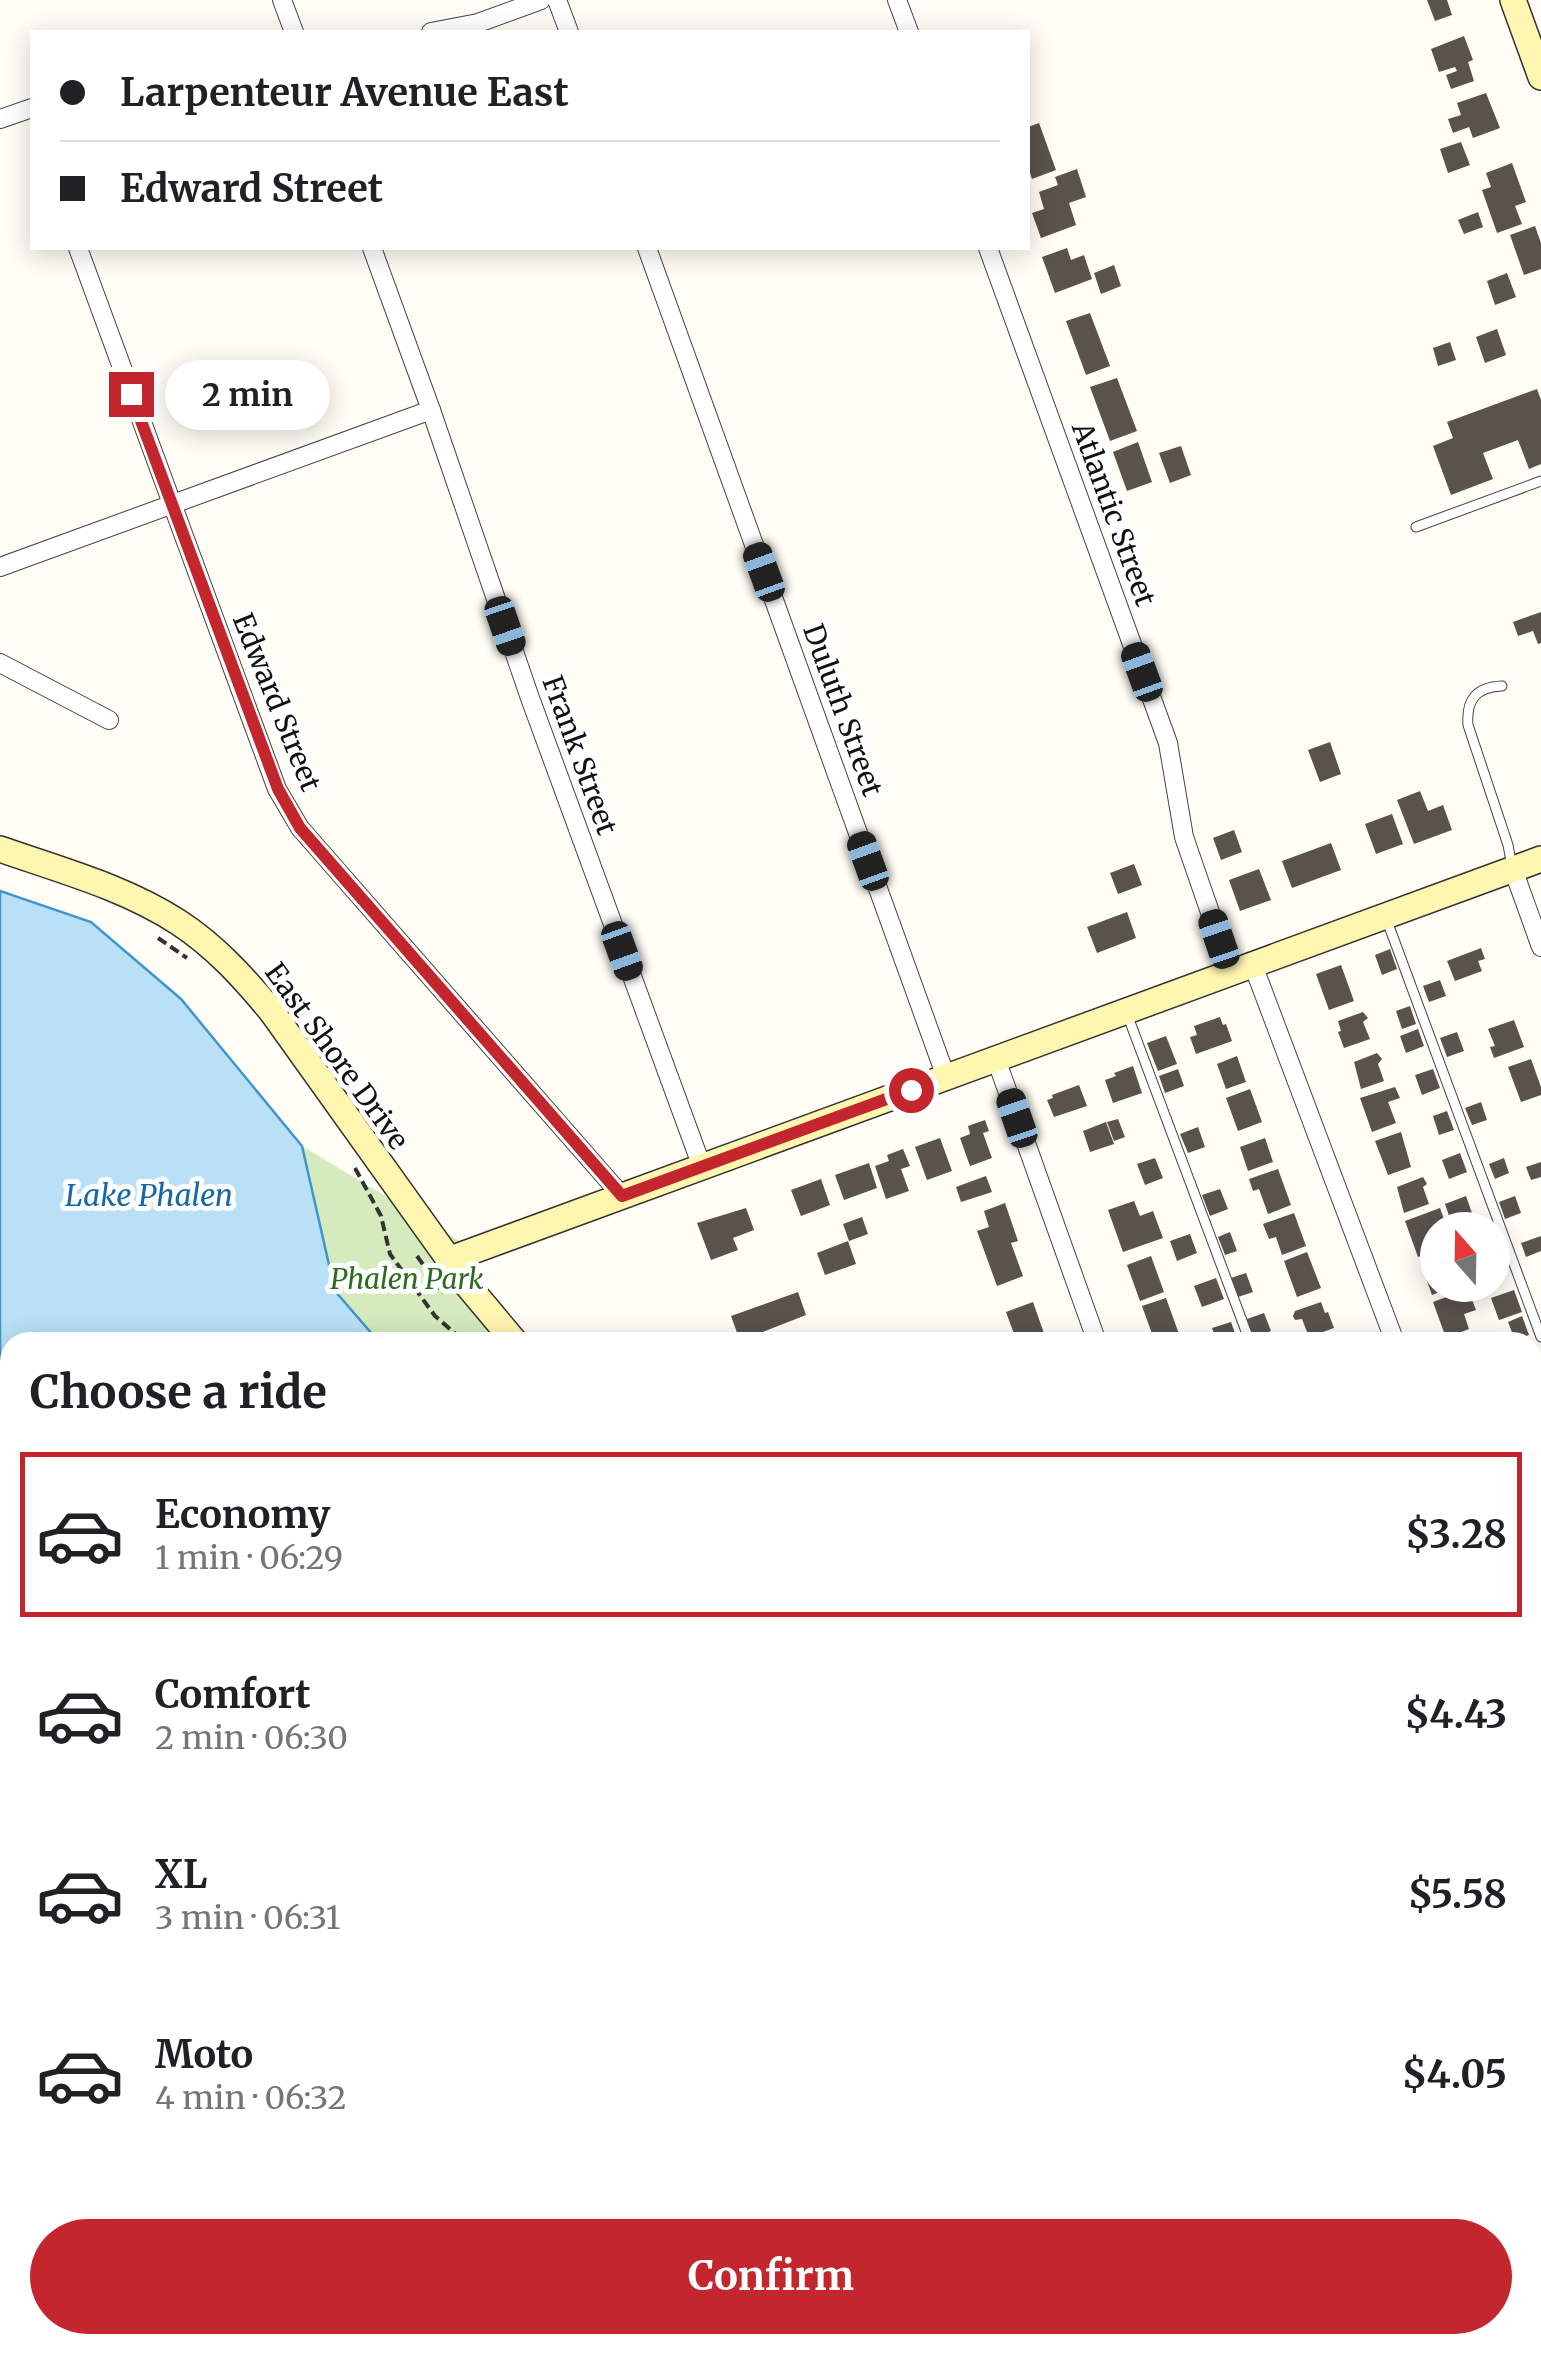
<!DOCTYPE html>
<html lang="en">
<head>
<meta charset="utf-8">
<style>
  body { margin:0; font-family:Merriweather,serif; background:#f6f6f6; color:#202124; height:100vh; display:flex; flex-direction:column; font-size:38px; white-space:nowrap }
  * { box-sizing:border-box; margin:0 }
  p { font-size:32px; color:#757577 }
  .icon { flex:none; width:55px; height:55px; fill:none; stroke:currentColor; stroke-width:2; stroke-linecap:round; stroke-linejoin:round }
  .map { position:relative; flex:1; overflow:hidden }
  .side { position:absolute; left:0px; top:1332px; width:1542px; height:1022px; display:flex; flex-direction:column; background:#fff; border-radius:30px 30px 0 0; box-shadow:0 5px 25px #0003 }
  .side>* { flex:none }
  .banner { position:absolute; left:30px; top:30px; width:1000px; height:220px; border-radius:0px; box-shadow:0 5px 25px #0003; display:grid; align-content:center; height:220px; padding:0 30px; background:#fff }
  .needle { width:65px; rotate:340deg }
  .buttons { position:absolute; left:1420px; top:1212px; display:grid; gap:20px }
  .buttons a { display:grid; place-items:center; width:90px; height:90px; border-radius:50%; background:#fff; box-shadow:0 5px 25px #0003; font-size:50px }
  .end { position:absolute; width:45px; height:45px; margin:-22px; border:12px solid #c4262e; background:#fff; box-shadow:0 0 0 5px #fff }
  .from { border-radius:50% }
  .bubble { position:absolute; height:70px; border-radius:35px; background:#fff; box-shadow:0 5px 25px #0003; font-size:32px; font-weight:700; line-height:70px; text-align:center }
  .car { position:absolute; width:30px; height:60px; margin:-30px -15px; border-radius:12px; box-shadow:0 0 8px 2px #0007; background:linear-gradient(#222 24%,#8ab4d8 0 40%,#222 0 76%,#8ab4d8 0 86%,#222 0) }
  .banner b { display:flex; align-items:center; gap:35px; height:95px; font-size:38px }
  .banner b+b { border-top:2px solid #e0e0e0 }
  .banner i { width:25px; height:25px; background:#202124 }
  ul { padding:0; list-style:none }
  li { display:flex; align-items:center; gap:30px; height:165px; margin:0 20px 15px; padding:0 10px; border:5px solid transparent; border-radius:0px }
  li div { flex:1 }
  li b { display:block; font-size:38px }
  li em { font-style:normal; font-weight:700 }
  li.selected { border-color:#c4262e }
  li>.icon { width:90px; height:90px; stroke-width:1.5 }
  h2 { padding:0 30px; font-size:45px; line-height:120px }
  .action { display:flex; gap:20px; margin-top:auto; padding:20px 30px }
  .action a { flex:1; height:115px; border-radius:60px; background:#c4262e; color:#fff; font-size:40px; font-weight:700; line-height:115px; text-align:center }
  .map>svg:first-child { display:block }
  .green { fill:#d5ebbd }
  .water { fill:#b9e0f7; stroke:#3f96cf; stroke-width:2.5 }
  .building { fill:#5a524d }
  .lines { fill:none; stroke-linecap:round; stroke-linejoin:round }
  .lane-casing { stroke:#444; stroke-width:11 }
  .street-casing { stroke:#444; stroke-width:20 }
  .secondary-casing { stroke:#333; stroke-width:28 }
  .path { stroke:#333; stroke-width:4; stroke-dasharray:10 5; stroke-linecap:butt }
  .lane { stroke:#fff; stroke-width:9 }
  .street { stroke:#fff; stroke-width:18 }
  .secondary { stroke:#fff6b0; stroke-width:25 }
  .route { stroke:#c4262e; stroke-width:12 }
  .labels { text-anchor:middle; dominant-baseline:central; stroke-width:10; stroke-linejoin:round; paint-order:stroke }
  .street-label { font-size:28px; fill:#111; stroke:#fff }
  .park-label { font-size:28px; font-style:italic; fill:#2f6b1f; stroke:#fff }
  .water-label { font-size:30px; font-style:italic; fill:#1768a6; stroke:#fff }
</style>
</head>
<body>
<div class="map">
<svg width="1541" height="2353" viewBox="0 0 1541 2353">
  <rect width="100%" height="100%" fill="#fffdf5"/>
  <g class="green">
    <path d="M302,1146L465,1244L515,1342H379L335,1291Z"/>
    <path d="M779,2345H1104L1113,2353H780Z"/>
  </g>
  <path class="water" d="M0,891L91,922L181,999L302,1146L335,1291L379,1342H10V2345H779L780,2353H0Z"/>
  <g class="building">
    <path d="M1427,0H1447L1452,15L1435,21Z"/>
    <path d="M1464,36L1473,60L1468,62L1474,81L1451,89L1446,75L1457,71L1455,67L1439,72L1431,49Z"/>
    <path d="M1486,93L1500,128L1473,138L1469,127L1453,133L1448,119L1461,115L1457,103Z"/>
    <path d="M1039,123L1056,170L1032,179L1028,167V127Z"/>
    <path d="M1461,142L1470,165L1448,173L1440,149Z"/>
    <path d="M1512,163L1526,202L1515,206L1522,224L1497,233L1482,190L1491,187L1486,173Z"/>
    <path d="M1077,169L1086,197L1069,203L1076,225L1041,238L1032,213L1044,209L1039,192L1058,185L1055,177Z"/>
    <path d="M1478,212L1483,227L1464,234L1458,220Z"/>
    <path d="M1535,226L1541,243V269L1524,275L1510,235Z"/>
    <path d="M1067,248L1071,260L1084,255L1092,279L1055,293L1042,257Z"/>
    <path d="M1114,265L1121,286L1101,294L1094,273Z"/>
    <path d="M1507,273L1516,297L1495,305L1487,281Z"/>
    <path d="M1090,313L1110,366L1086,375L1066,321Z"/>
    <path d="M1497,329L1506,355L1485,363L1476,337Z"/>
    <path d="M1450,342L1456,360L1438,366L1433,348Z"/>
    <path d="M1117,378L1137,431L1110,441L1090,387Z"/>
    <path d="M1537,389L1541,400V464L1529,469L1518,440L1483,453L1493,479L1451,495L1433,446L1453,438L1447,422Z"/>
    <path d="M1138,442L1152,482L1127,491L1113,452Z"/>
    <path d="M1181,446L1191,475L1170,483L1159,453Z"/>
    <path d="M1541,612V643L1538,644L1533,631L1518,636L1513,622Z"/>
    <path d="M1330,742L1341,774L1320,782L1308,750Z"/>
    <path d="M1420,791L1428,811L1443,805L1452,830L1414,844L1397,800Z"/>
    <path d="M1392,814L1403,844L1376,854L1365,824Z"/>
    <path d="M1234,830L1242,852L1221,860L1213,838Z"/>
    <path d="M1331,843L1341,870L1292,888L1282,861Z"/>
    <path d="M1134,864L1142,885L1118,894L1110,873Z"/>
    <path d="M1259,869L1271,900L1240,911L1229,880Z"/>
    <path d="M1127,912L1136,938L1097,953L1087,927Z"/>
    <path d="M1481,948L1485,959L1478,961L1482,971L1455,981L1447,961Z"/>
    <path d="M1390,949L1397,969L1382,975L1375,955Z"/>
    <path d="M1341,965L1354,1001L1329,1010L1316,974Z"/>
    <path d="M1440,980L1446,996L1429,1002L1423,986Z"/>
    <path d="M1410,1006L1416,1024L1402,1029L1396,1011Z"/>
    <path d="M1363,1012L1368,1018L1363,1022L1370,1039L1344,1048L1338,1032L1341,1031L1338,1021Z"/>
    <path d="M1220,1017L1223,1025L1226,1024L1232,1041L1196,1054L1190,1037L1197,1035L1194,1026Z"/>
    <path d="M1514,1020L1524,1047L1494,1058L1490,1047L1495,1046L1488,1029Z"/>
    <path d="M1418,1029L1424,1046L1406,1053L1400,1036Z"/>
    <path d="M1457,1032L1464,1051L1447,1057L1440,1038Z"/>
    <path d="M1166,1036L1177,1064L1158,1071L1147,1043Z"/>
    <path d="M1377,1053L1382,1059L1378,1064L1384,1081L1361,1089L1354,1062Z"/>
    <path d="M1237,1056L1246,1082L1226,1089L1217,1064Z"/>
    <path d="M1531,1059L1541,1087V1095L1521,1102L1508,1067Z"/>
    <path d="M1133,1066L1142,1093L1113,1103L1105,1080L1116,1076L1114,1073Z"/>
    <path d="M1178,1069L1184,1086L1165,1093L1159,1076Z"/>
    <path d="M1433,1069L1440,1088L1422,1095L1415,1075Z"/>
    <path d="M1079,1085L1087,1106L1054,1117L1047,1100L1053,1098L1052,1095Z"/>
    <path d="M1395,1087L1400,1098L1388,1102L1396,1123L1372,1132L1360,1098Z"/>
    <path d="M1250,1089L1262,1122L1238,1131L1226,1098Z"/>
    <path d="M1481,1102L1487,1120L1472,1125L1465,1108Z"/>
    <path d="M1447,1111L1454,1130L1439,1135L1433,1116Z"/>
    <path d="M1118,1119L1125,1137L1114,1141L1107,1122Z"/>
    <path d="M985,1120L989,1131L983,1133L992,1158L970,1166L960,1138L970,1134L968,1126Z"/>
    <path d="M1106,1122L1114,1144L1090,1152L1083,1131Z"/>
    <path d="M1198,1127L1205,1147L1188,1153L1180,1134Z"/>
    <path d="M1401,1132L1411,1167L1388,1175L1375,1141Z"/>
    <path d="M940,1138L952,1171L927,1180L915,1147Z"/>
    <path d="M1265,1138L1273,1162L1248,1171L1240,1147Z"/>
    <path d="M903,1149L910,1166L901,1169L909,1191L886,1199L875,1166L889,1161L887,1155Z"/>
    <path d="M1460,1153L1467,1172L1449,1179L1442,1160Z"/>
    <path d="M1155,1158L1163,1178L1145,1185L1137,1164Z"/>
    <path d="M1504,1158L1509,1173L1495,1179L1489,1164Z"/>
    <path d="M1541,1162V1177L1531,1180L1526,1167Z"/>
    <path d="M869,1163L877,1188L844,1200L835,1175Z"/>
    <path d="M1278,1169L1291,1205L1268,1214L1259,1189L1253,1191L1249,1179Z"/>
    <path d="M986,1176L992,1192L961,1202L956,1187Z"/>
    <path d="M1423,1177L1427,1184L1423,1187L1429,1204L1404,1213L1397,1187Z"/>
    <path d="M821,1179L830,1205L801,1216L791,1190Z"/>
    <path d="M1220,1189L1228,1209L1210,1216L1202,1195Z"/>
    <path d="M1466,1196L1473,1216L1452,1224L1445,1204Z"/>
    <path d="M1515,1196L1521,1213L1505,1219L1499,1202Z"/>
    <path d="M1134,1201L1140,1216L1153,1211L1163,1238L1123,1252L1108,1210Z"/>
    <path d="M1005,1203L1018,1241L1011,1243L1023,1276L997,1286L977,1231L989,1227L984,1211Z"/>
    <path d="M746,1208L754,1230L733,1238L738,1250L711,1260L697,1223Z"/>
    <path d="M1440,1208L1446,1225L1433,1229L1438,1241V1250L1418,1257L1405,1221Z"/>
    <path d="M1294,1213L1306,1246L1282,1255L1276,1237L1269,1239L1263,1224Z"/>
    <path d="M862,1217L868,1234L849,1241L843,1224Z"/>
    <path d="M1230,1232L1237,1251L1225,1255L1218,1237Z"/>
    <path d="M1190,1234L1197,1253L1177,1261L1170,1241Z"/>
    <path d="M1541,1236V1251L1526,1257L1521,1243Z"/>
    <path d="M848,1241L856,1264L825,1275L817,1253Z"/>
    <path d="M1307,1252L1321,1288L1297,1297L1284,1261Z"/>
    <path d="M1151,1256L1164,1292L1140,1301L1127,1265Z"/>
    <path d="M1438,1262V1285H1457L1432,1295L1422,1267Z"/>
    <path d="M1246,1273L1253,1292L1238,1297L1231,1278Z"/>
    <path d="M1216,1278L1224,1299L1202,1307L1194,1286Z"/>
    <path d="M1468,1289L1476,1310L1464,1314L1469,1329L1446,1338L1433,1302Z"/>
    <path d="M1514,1290L1522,1312L1499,1320L1491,1298Z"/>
    <path d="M798,1292L806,1315L740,1341L731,1316Z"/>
    <path d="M1166,1298L1179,1334L1155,1342L1142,1306Z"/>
    <path d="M1033,1302L1046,1339L1036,1342H1017L1006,1312Z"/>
    <path d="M1321,1302L1325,1313L1328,1312L1334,1328L1309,1337L1302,1319L1295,1320L1293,1316L1295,1311Z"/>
    <path d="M1264,1313L1271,1331L1254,1338L1247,1319Z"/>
    <path d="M1522,1316L1529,1335L1515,1340L1508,1322Z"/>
    <path d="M1231,1322L1237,1339L1229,1342H1217L1212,1328Z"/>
    <path d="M1541,1377V1397L1534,1399L1532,1380Z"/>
    <path d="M1541,1502V1518L1538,1519L1541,1528V1543L1532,1546V1505Z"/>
    <path d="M1541,1558V1592L1533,1572L1536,1571L1532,1561Z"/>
    <path d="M1532,1882L1541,1904V1912L1532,1915Z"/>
    <path d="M1541,1925V1959L1536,1961L1532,1951V1928Z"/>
    <path d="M1538,2317L1541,2325V2353H1520L1517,2345H1532V2319Z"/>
    <path d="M1186,2345H1198L1201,2353H1174L1173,2350Z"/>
    <path d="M1372,2345H1412L1413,2349L1402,2353H1374Z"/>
  </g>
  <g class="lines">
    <g class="lane-casing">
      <g id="lane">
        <path d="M1416,527L1541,481"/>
        <path d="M1502,686C1476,687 1466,700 1468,725L1508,845L1512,867"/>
        <path d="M1386,918L1541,1337"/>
        <path d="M1127,1014L1250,1342"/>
        <path d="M1532,2129L1541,2153"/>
        <path d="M1132,2353L1158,2345"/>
      </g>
    </g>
    <g class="street-casing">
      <g id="street">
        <path d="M282,0L294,32"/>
        <path d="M557,0L569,32"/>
        <path d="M897,0L909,32"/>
        <path d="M431,32L478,23L541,0"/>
        <path d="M0,119L32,108"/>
        <path d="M78,248L277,789L300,828L622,1196"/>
        <path d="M372,248L431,410L530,698L702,1167"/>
        <path d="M647,248L946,1077"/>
        <path d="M988,248L1168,743L1184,837L1231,973"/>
        <path d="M0,567L431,410"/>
        <path d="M0,663L109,720"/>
        <path d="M1513,869L1541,947"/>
        <path d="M1253,965L1395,1342"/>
        <path d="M996,1059L1097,1342"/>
        <path d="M1532,1475L1541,1472"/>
        <path d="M1532,1720L1541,1744"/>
        <path d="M1532,2092L1541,2089"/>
        <path d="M1460,2345L1463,2353"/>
      </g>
    </g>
    <g class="secondary-casing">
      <g id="secondary">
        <path d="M1513,0L1541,77"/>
        <path d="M0,849C60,870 124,887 178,922C215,946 244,978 272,1012L468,1286L515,1342"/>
        <path d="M448,1260L1541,859"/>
        <path d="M1012,2345L1018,2353"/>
      </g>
    </g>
    <g class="path">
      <path d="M158,938L187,958"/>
      <path d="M355,1168L381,1216L390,1254L435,1316L465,1342"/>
      <path d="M417,1256L443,1293"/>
      <path d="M841,2345L850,2353"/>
      <path d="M951,2345L956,2353"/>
      <path d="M972,2345L978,2353"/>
    </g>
    <use href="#lane" class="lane"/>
    <use href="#street" class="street"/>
    <use href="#secondary" class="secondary"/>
  </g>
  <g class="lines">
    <path class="route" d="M131,394L278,789L300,828L622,1196L911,1090"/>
  </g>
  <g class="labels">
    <g class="street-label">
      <text transform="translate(1114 514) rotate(70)">Atlantic Street</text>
      <text transform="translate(277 702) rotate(68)">Edward Street</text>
      <text transform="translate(843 710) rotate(70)">Duluth Street</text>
      <text transform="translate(580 755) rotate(70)">Frank Street</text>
      <text transform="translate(337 1056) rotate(54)">East Shore Drive</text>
    </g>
    <g class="park-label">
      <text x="407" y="1279">Phalen Park</text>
    </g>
    <g class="water-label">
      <text x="149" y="1195">Lake Phalen</text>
    </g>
  </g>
</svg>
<div class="buttons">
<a><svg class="needle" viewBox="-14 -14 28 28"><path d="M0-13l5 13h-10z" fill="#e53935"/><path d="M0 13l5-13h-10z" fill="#757577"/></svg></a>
</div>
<i class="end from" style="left:911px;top:1090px"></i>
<i class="end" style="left:131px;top:394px"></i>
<div class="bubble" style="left:165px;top:360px;width:165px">2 min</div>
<i class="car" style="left:764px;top:572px;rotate:340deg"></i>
<i class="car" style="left:505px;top:626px;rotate:161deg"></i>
<i class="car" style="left:1142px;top:672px;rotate:340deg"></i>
<i class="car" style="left:868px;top:861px;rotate:340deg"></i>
<i class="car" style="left:1219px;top:939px;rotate:341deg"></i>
<i class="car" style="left:622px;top:951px;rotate:160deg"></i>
<i class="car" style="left:1017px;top:1118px;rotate:341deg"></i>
<div class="banner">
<b><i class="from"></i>Larpenteur Avenue East</b>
<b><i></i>Edward Street</b>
</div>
<section class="side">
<h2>Choose a ride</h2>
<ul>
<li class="selected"><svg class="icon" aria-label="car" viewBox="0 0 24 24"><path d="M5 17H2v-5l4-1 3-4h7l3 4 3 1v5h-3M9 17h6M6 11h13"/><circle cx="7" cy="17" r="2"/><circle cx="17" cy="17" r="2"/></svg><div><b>Economy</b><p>1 min · 06:29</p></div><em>$3.28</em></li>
<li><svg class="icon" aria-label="car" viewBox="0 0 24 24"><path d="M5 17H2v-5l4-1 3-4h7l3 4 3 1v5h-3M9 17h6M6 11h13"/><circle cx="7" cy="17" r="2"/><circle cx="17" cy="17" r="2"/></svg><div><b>Comfort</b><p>2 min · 06:30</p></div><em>$4.43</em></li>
<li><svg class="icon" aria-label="car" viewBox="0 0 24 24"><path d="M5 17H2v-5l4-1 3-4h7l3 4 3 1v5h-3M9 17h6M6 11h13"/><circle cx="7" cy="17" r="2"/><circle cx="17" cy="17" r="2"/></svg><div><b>XL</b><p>3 min · 06:31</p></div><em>$5.58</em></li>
<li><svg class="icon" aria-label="car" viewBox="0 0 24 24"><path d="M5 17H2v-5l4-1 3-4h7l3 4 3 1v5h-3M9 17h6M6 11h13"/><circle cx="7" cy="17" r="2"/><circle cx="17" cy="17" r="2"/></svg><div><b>Moto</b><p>4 min · 06:32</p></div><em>$4.05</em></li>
</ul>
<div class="action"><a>Confirm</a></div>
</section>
</div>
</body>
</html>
